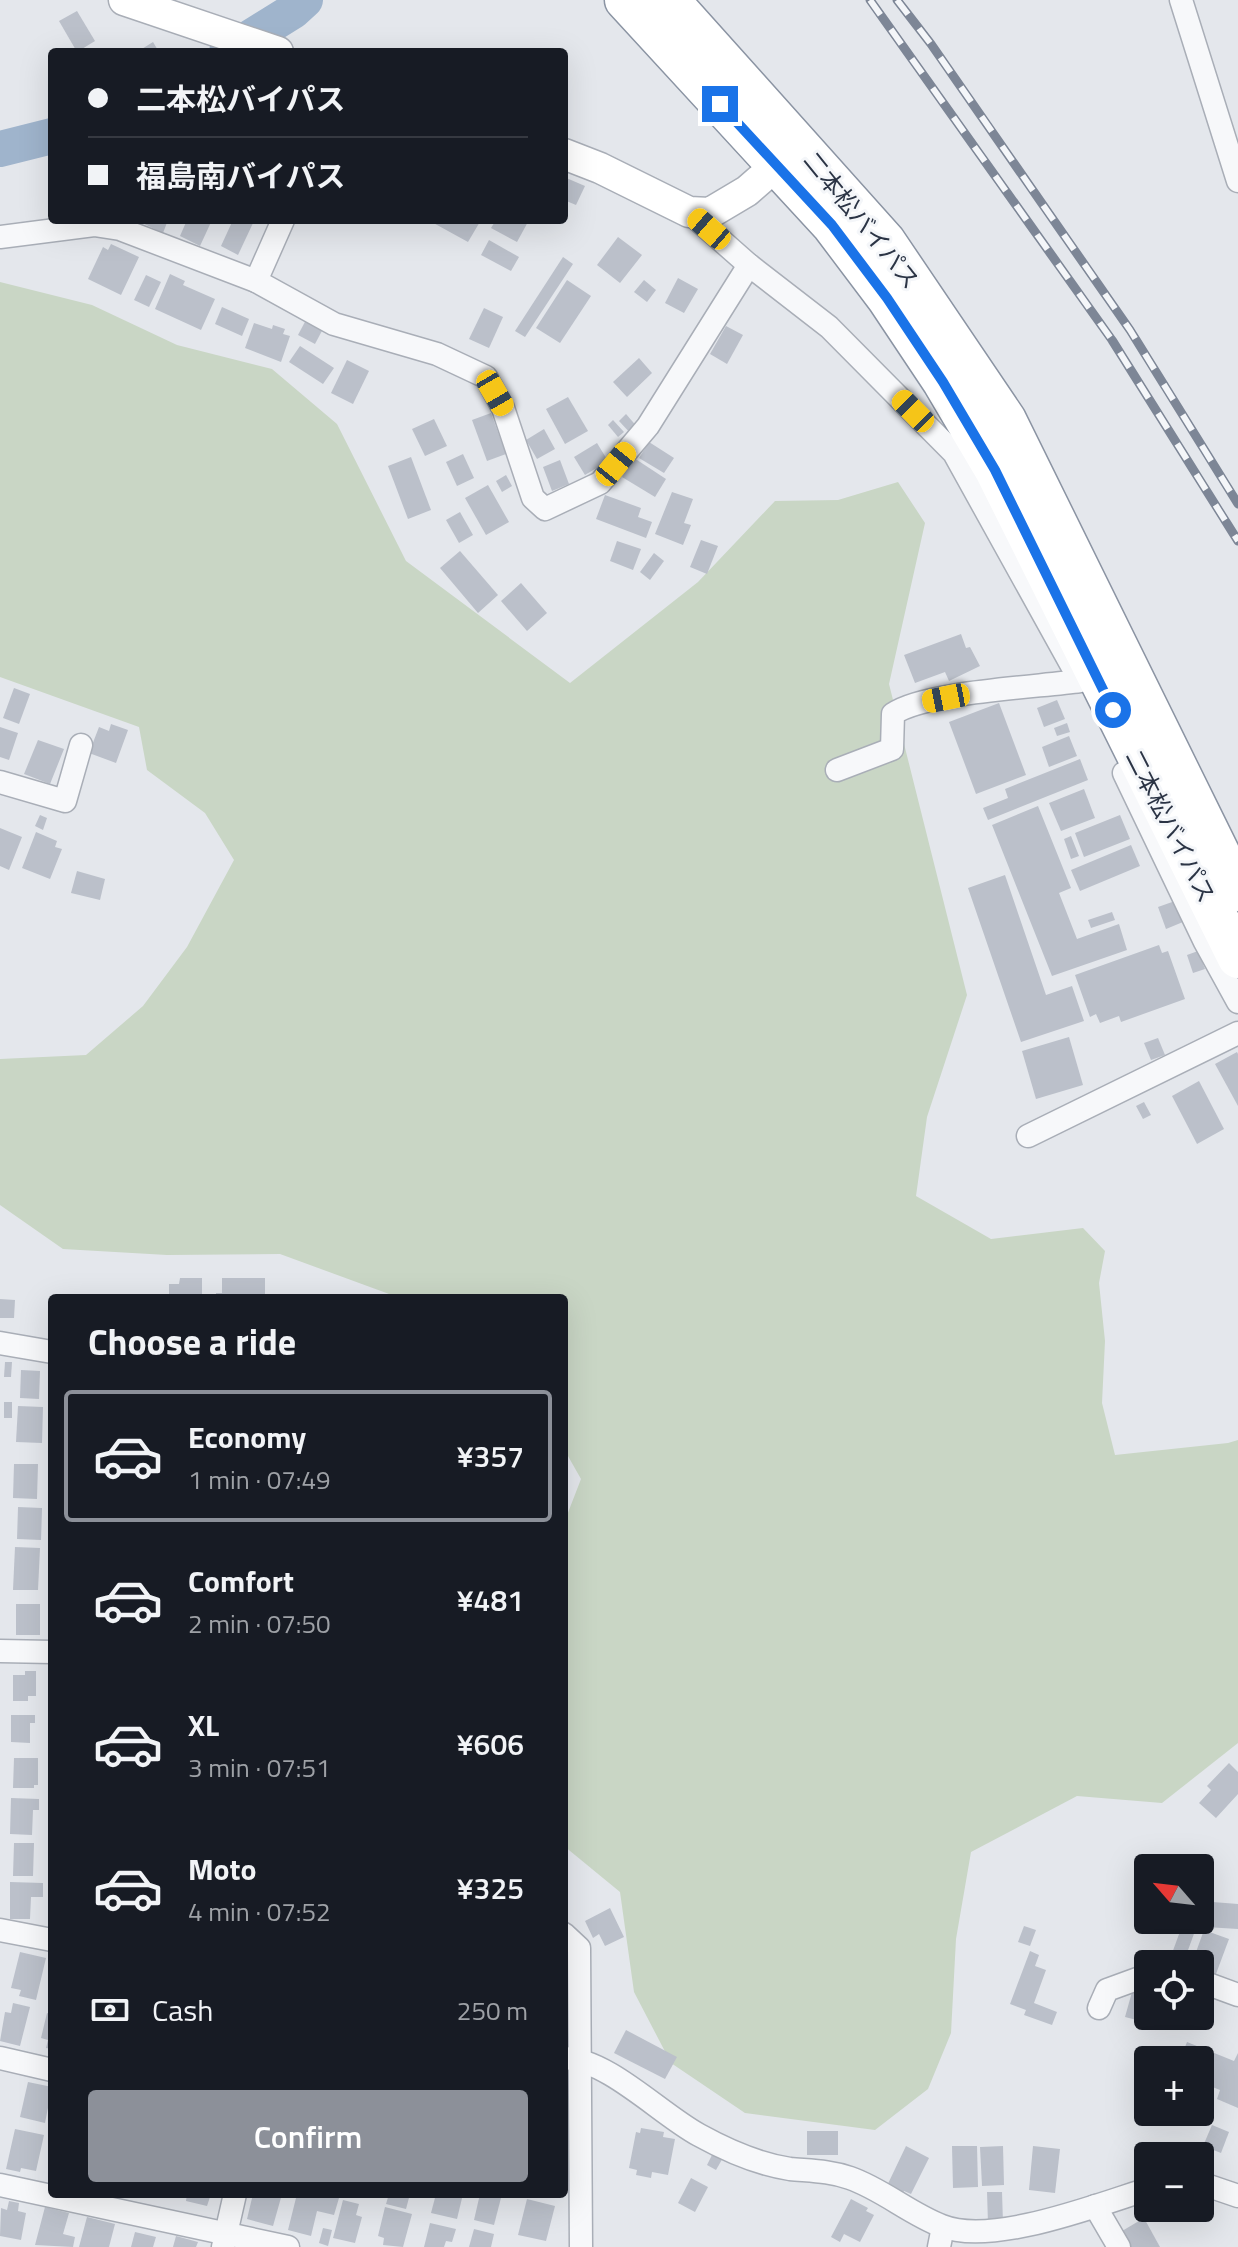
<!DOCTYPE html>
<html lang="en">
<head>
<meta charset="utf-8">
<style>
  body { margin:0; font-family:"Titillium Web","Noto Sans JP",sans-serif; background:#20242c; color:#f1f3f6; height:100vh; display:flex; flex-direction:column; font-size:30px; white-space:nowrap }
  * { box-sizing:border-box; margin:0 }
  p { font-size:26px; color:#9ea1a6 }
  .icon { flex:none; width:44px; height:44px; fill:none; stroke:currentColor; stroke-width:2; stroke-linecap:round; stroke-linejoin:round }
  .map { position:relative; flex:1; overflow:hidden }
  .side { position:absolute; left:48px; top:1294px; width:520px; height:904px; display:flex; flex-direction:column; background:#171b24; border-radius:8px; box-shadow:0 8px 32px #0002 }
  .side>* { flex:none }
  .hud { position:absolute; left:48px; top:48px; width:520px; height:176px; border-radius:8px; box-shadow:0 8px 32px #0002; display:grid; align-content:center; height:176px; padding:0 40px; background:#171b24 }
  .needle { width:52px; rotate:298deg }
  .controls { position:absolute; left:1134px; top:1854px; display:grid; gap:16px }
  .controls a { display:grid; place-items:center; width:80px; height:80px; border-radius:8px; background:#171b24; box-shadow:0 8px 32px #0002; font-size:40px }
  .end { position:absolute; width:36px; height:36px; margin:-18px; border:10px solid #1a73e8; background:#fff; box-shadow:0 0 0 4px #fff }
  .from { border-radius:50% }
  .car { position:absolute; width:24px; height:48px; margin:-24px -12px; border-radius:10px; box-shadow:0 0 6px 2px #0007; background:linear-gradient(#f5c518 24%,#345 0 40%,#f5c518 0 76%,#345 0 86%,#f5c518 0) }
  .hud b { display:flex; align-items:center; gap:28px; height:76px; font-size:30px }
  .hud b+b { border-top:2px solid #363941 }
  .hud i { width:20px; height:20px; background:#f1f3f6 }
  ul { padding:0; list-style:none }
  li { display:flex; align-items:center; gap:24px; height:132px; margin:0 16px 12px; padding:0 24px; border:4px solid transparent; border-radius:8px }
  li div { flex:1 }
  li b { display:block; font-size:30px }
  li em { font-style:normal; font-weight:600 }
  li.on { border-color:#8c9099 }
  li>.icon { width:72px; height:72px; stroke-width:1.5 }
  h2 { padding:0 40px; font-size:36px; line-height:96px }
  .pay { display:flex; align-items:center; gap:20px; height:88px; padding:0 40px; font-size:30px }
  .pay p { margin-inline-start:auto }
  .button { display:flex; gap:16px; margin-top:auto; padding:16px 40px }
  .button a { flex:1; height:92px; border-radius:8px; background:#8c9099; color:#fff; font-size:32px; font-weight:600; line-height:92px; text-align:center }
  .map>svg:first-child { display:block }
  .green { fill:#c9d6c5 }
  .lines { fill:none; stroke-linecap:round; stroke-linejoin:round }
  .river { stroke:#9fb4cc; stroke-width:36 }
  .building { fill:#bbc0ca }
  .street-casing { stroke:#a9aeb7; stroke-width:25 }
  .secondary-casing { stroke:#a9aeb7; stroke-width:33 }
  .highway-casing { stroke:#8b94a3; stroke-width:43 }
  .street { stroke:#f7f8fa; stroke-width:22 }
  .secondary { stroke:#fff; stroke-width:30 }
  .highway { stroke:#fff; stroke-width:40 }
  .rail-casing { stroke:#7d8696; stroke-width:9 }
  .rail { stroke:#f4f6f9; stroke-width:6; stroke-dasharray:18; stroke-linecap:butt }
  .route { stroke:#1a73e8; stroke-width:10 }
  .labels { text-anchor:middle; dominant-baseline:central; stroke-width:6; stroke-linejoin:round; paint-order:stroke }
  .street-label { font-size:24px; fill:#2b3445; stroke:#f4f6f9 }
</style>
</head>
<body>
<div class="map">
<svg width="1238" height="2247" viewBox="0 0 1238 2247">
  <rect width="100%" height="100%" fill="#e4e7ec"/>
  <path class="green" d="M0,282L92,305L177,345L272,369L337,424L406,561L570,683L698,582L775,501L838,500L898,482L925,523L889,684L967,995L927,1117L916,1196L991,1239L1083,1228L1105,1251L1099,1283L1105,1341L1102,1403L1115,1455L1228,1443L1238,1440V1743L1162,1803L1077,1796L971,1852L956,1939L951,2033L928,2089L875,2130L745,2113L671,2063L634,1992L620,1892L564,1846V1523L581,1479L564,1449V1298H400L280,1254L167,1255L63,1249L0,1205V1059L86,1055L143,1006L187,947L234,860L205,813L147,770L139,727L0,677Z"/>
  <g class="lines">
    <g class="river">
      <path d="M227,52L293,11L305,0"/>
      <path d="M0,149L52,136"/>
    </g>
  </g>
  <g class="building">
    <path d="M77,11L95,41L77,52L59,21Z"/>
    <path d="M153,42L159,52H137Z"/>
    <path d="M564,177L585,186L576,205L564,200Z"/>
    <path d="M136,220H168L163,233Z"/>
    <path d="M187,220H212L200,246L180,236Z"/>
    <path d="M233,220H246L253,223L238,255L221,246Z"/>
    <path d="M428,220H481L468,242Z"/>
    <path d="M496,220H529L517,242L491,228Z"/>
    <path d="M618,237L642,255L620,283L597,265Z"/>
    <path d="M489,240L519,257L511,271L481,255Z"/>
    <path d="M111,244L139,257L121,295L88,279L103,247L108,250Z"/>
    <path d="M563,257L573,264L525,337L515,331Z"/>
    <path d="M170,274L185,281L183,285L215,299L201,330L155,309Z"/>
    <path d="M146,275L161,282L149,307L134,300Z"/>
    <path d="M678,278L698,289L684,313L665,303Z"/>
    <path d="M567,280L591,296L560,343L536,328Z"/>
    <path d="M644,280L656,290L647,302L634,292Z"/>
    <path d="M222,307L249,319L242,336L215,324Z"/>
    <path d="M484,308L503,317L489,348L469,339Z"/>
    <path d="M307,318L324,327L315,344L298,335Z"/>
    <path d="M254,323L272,329L273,325L285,329L283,334L290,336L281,362L245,348Z"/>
    <path d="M726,326L743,335L727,364L710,354Z"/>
    <path d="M300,346L334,368L323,384L289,362Z"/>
    <path d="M639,358L652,373L627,397L613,382Z"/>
    <path d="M347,360L369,371L353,404L331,393Z"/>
    <path d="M568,397L588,431L565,444L546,409Z"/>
    <path d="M491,413L506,454L487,461L472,420Z"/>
    <path d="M626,414L639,429L632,435L619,421Z"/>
    <path d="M434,419L447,446L425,456L412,429Z"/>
    <path d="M613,420L624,432L618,437L608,425Z"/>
    <path d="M544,429L555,449L537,459L526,440Z"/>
    <path d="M649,442L674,458L664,473L639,458Z"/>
    <path d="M597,443L608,461L585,475L574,457Z"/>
    <path d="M463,454L474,478L457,486L446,462Z"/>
    <path d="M411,457L431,510L408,519L388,466Z"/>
    <path d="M634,458L666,479L655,497L622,477Z"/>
    <path d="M560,460L569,484L552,491L543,467Z"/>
    <path d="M506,475L512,486L502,492L496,481Z"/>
    <path d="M488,485L509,522L486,535L465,498Z"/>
    <path d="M672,492L693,499L684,523L691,525L683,545L655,534Z"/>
    <path d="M605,495L641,508L638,517L652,522L646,538L596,519Z"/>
    <path d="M460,512L473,535L459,543L446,520Z"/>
    <path d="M701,540L718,546L707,574L690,567Z"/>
    <path d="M617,541L641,549L633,570L610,561Z"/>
    <path d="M460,551L498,595L478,613L440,568Z"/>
    <path d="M654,553L664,561L650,580L640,572Z"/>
    <path d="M521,583L547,613L527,631L501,601Z"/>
    <path d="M961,634L966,648L970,647L980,666L949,681L945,672L915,683L904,655Z"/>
    <path d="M14,688L30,694L19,724L3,718Z"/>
    <path d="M1057,700L1065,719L1044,727L1037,708Z"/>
    <path d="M999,703L1026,775L976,794L949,722Z"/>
    <path d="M1067,723L1070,732L1057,736L1054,728Z"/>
    <path d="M111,724L128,730L116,763L89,753L99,727L109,731Z"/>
    <path d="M0,727L18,733L9,760L0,757Z"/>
    <path d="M1069,736L1077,756L1049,767L1042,747Z"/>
    <path d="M38,740L64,749L50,784L24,774Z"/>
    <path d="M1080,759L1088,780L988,820L983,808L1008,798L1005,789Z"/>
    <path d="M1084,789L1095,818L1061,831L1049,803Z"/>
    <path d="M1038,806L1071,888L1059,893L1077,939L1119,924L1127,950L1052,976L992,825Z"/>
    <path d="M40,815L47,818L43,830L35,826Z"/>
    <path d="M1120,815L1130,839L1084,857L1075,833Z"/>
    <path d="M0,828L22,837L9,870L0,866Z"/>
    <path d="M36,832L57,841L55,847L62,849L50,879L22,868Z"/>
    <path d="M1071,836L1079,856L1071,859L1064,839Z"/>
    <path d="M1131,845L1140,866L1080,891L1071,870Z"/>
    <path d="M77,871L105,879L100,900L71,893Z"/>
    <path d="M1005,875L1046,995L1072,986L1084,1021L1021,1042L968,888Z"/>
    <path d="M1175,901L1183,922L1166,929L1158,907Z"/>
    <path d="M1112,912L1115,920L1091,928L1088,920Z"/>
    <path d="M1159,945L1162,953L1168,951L1185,999L1121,1022L1119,1016L1100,1023L1096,1014L1090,1017L1075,975Z"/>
    <path d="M1198,951L1205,969L1193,973L1187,955Z"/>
    <path d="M1069,1037L1083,1085L1036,1099L1022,1051Z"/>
    <path d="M1158,1038L1165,1055L1151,1060L1144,1043Z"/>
    <path d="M1237,1052L1238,1054V1106L1215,1064Z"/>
    <path d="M1199,1081L1224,1129L1197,1144L1172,1096Z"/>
    <path d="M1144,1102L1151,1115L1143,1119L1136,1106Z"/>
    <path d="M180,1278H202V1298H169V1284H179Z"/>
    <path d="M222,1278H265V1298H216V1293H222Z"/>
    <path d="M0,1299L15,1300L14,1318H0Z"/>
    <path d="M5,1362H12L11,1377H4Z"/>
    <path d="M21,1370L40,1371L39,1399L20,1398Z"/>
    <rect x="4" y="1402" width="8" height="16"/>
    <path d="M18,1406L43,1407L42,1443L16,1442Z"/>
    <path d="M14,1464H38L37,1499L13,1498Z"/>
    <path d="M18,1507L42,1508L41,1540L17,1539Z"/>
    <path d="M15,1547L40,1548L38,1590H13Z"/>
    <rect x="16" y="1604" width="24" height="31"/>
    <path d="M25,1671H36V1696H28V1701H13V1675H25Z"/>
    <path d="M11,1715H35V1723H30V1743L11,1742Z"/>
    <path d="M14,1758H38V1785H34V1788H13Z"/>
    <path d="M1229,1763L1238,1772V1794L1216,1818L1199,1803L1211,1790L1207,1786Z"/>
    <path d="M11,1798L39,1799V1810H33L32,1835L10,1834Z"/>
    <path d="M14,1843H34L33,1876H13Z"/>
    <path d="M10,1882L43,1883V1897H31L30,1919H10Z"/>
    <path d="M1200,1901L1238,1904V1929L1190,1926L1191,1920H1200Z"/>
    <path d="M610,1908L624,1937L605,1946L599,1934L593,1938L585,1921Z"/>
    <path d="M1024,1926L1036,1930L1030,1946L1018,1942Z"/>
    <path d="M1182,1926L1195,1931L1184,1961L1192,1963L1204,1930L1229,1939L1213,1982L1200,1977V1964H1164L1167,1955L1171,1956Z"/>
    <path d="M1030,1951L1039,1955L1035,1966L1046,1970L1034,2003L1057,2012L1052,2025L1024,2015L1026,2010L1010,2004Z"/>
    <path d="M20,1952L46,1958L36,2000L19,1996L21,1990L11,1988Z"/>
    <path d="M1132,1992L1148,1996V2016H1158L1156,2025L1125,2017Z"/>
    <path d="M13,2003L30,2007L20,2046L0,2041L5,2012L11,2013Z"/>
    <path d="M47,2013L52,2015V2049L46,2048L48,2040L41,2038Z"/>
    <path d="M626,2030L677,2057L665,2079L614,2053Z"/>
    <path d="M1187,2042L1234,2061L1238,2053V2108L1217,2099L1220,2090L1200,2082V2060H1180Z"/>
    <path d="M28,2082L52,2087L45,2123L20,2117Z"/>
    <path d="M1212,2125L1229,2132L1221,2153L1203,2146Z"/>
    <path d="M641,2128L664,2132L663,2137L675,2139L668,2175L652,2172L651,2178L636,2175L637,2170L629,2168L636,2132L640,2133Z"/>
    <path d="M15,2129L44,2135L36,2171L21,2168L20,2172L6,2169Z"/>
    <rect x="807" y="2131" width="31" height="24"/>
    <path d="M564,2135L572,2136L567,2160L564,2159Z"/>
    <path d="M906,2146L929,2158L911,2194L904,2191L899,2199L884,2192Z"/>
    <path d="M952,2146H977L978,2187L953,2188Z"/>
    <path d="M1003,2146L1004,2185L982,2186L980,2147Z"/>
    <path d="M1033,2146L1060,2149L1055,2193L1029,2190Z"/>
    <path d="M1199,2149L1210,2154L1200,2180V2156H1196Z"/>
    <path d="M714,2151L724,2156L716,2170L707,2165Z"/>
    <path d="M691,2178L708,2187L695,2212L678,2203Z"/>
    <path d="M987,2192H1002L1003,2223H988Z"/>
    <path d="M187,2194H211L207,2206L186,2201Z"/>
    <path d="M253,2194H282L273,2226L247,2219Z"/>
    <path d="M297,2194H323L339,2198L334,2215L317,2211L311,2236L288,2230Z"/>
    <path d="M389,2194H410L406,2209L386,2204Z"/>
    <path d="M436,2194H463L457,2219L431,2213Z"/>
    <path d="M480,2194H502L494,2225L474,2220Z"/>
    <path d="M527,2199L555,2206L546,2241L518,2235Z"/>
    <path d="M851,2199L868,2208L866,2211L874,2215L860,2242L844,2234L840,2242L831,2237Z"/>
    <path d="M343,2200L359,2204L356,2215L362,2217L355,2243L333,2238Z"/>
    <path d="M9,2201L19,2203L18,2211L26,2213L21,2240L0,2236L1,2208L7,2210Z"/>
    <path d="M45,2207L69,2213L63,2234L75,2237L73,2247L35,2245Z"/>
    <path d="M385,2207L412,2214L403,2247L383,2245L384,2238L378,2236Z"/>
    <path d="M87,2217L115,2224L109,2247H79Z"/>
    <path d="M1144,2218L1160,2247H1124L1117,2234Z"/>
    <path d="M430,2223L456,2229L452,2242L446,2241L444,2247H424Z"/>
    <path d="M323,2228L332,2230L328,2246L319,2243Z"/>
    <path d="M474,2229L494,2234L491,2247H469Z"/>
    <path d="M135,2232L156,2237L153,2247H131Z"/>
    <path d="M176,2236L198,2242L196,2247H173Z"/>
  </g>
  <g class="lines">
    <g class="street-casing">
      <g id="street">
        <path d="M1181,0L1238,181"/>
        <path d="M689,212L749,265L829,327L954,453L1072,666"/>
        <path d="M0,237L94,225L120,229L256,281L334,324L437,354L486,377L503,408L533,498L545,509L600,483L648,426L749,265"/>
        <path d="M256,281L283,220"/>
        <path d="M837,770L892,749L893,714C924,692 1037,687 1080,681"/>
        <path d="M1124,773L1205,942L1238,1002"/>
        <path d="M0,782L65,801L81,745"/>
        <path d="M1028,1136L1238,1033"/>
        <path d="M0,1343L52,1352"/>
        <path d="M0,1651L52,1652"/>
        <path d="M0,1930L52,1940"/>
        <path d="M564,1934L579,1948L581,2247"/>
        <path d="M1200,1981L1238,1995"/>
        <path d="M1099,2008L1107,1990L1148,1975"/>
        <path d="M0,2058L52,2070"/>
        <path d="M564,2058C609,2060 660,2114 699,2135C728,2151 757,2164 790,2169C811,2171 830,2171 850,2178C882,2189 910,2214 942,2226C992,2246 1097,2205 1148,2189"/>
        <path d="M1200,2183L1238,2196"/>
        <path d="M0,2185L288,2247"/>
        <path d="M1095,2206L1119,2247"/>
        <path d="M223,2247L235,2194"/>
        <path d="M939,2247L943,2227"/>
      </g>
    </g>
    <g class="secondary-casing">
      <g id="secondary">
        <path d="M124,0L278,52"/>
        <path d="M564,154L600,168L689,212L710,213L747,191L793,151"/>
      </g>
    </g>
    <g class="highway-casing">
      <g id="highway">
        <path d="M625,0L832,225L887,298L943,382L995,470L1238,958"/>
        <path d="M669,0L885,241L1006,420L1238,891"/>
      </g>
    </g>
    <use href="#street" class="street"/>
    <use href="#secondary" class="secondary"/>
    <use href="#highway" class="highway"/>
    <g class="rail-casing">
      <g id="rail">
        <path d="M870,0L1112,340L1238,541"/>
        <path d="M897,0L931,44L1130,330L1238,504"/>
      </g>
    </g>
    <use href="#rail" class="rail"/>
  </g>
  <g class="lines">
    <path class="route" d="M720,104L832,225L887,298L943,382L995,470L1113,710"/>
  </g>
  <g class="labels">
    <g class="street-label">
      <text transform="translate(862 220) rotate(51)">二本松バイパス</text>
      <text transform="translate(1171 826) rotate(63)">二本松バイパス</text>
    </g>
  </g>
</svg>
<div class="controls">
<a><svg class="needle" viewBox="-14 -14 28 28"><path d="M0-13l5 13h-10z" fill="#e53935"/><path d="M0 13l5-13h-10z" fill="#9ea1a6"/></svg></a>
<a><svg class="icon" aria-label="locate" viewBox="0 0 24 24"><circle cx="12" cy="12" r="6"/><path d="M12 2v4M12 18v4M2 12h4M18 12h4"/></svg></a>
<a>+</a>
<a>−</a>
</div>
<i class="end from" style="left:1113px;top:710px"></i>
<i class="end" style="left:720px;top:104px"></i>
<i class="car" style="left:709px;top:229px;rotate:311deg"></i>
<i class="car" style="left:495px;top:393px;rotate:150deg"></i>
<i class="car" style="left:913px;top:411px;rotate:315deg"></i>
<i class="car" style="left:616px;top:464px;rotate:39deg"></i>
<i class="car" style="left:946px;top:698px;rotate:259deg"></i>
<div class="hud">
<b><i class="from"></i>二本松バイパス</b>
<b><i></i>福島南バイパス</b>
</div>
<section class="side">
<h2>Choose a ride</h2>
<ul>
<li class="on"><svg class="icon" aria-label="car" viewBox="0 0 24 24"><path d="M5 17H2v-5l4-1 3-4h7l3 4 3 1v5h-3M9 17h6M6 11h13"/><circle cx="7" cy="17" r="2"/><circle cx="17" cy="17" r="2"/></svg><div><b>Economy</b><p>1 min · 07:49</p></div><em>¥357</em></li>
<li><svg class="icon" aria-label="car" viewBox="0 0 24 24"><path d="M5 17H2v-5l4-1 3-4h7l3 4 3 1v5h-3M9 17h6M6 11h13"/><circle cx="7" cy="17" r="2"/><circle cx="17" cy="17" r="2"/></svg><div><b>Comfort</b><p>2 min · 07:50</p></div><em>¥481</em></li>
<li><svg class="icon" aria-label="car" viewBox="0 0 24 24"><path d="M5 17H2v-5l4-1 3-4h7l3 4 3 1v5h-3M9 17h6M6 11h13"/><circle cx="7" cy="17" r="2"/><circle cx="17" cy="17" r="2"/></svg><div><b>XL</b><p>3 min · 07:51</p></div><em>¥606</em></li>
<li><svg class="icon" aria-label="car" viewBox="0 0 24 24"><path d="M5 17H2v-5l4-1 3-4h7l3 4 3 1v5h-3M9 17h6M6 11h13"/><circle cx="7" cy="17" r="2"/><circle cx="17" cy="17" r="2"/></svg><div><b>Moto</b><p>4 min · 07:52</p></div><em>¥325</em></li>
</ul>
<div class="pay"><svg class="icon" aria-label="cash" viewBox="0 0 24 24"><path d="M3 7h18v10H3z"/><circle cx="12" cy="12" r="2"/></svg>Cash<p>250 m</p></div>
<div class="button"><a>Confirm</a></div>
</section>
</div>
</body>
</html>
